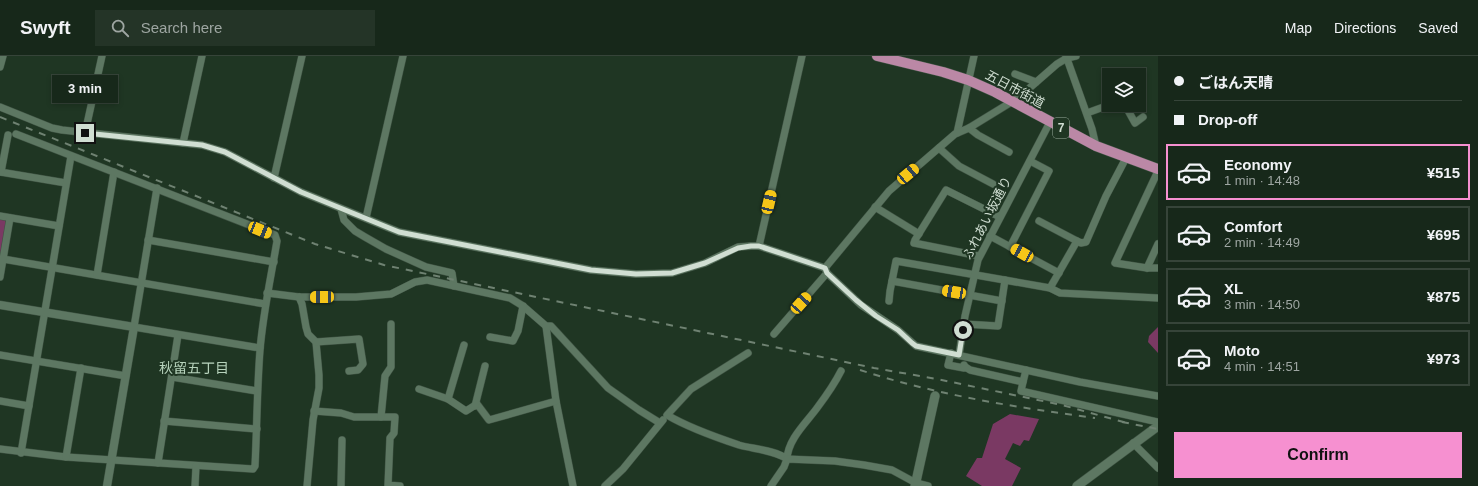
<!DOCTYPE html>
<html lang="en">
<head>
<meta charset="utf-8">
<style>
  body { margin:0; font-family:Arial,"Noto Sans JP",sans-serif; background:#243427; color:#f1f3f6; height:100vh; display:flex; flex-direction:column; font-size:15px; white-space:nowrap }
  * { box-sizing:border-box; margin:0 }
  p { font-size:13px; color:#9ea6a2 }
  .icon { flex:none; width:22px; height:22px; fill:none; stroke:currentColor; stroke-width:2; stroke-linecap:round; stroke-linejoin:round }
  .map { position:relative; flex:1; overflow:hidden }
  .drawer { display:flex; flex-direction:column; background:#17281a; width:320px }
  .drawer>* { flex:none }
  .top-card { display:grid; align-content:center; height:88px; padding:0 16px; background:#17281a }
  .tools { position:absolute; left:1102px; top:12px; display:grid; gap:8px }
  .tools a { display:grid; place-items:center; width:44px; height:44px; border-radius:0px; background:#17281a; box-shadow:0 2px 6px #0003,0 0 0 1px #364439; font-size:20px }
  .end { position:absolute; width:18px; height:18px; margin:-9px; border:5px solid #d0ded2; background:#111; box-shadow:0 0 0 2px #111 }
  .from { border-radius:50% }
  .bubble { position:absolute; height:28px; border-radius:0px; background:#17281a; box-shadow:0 2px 6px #0003,0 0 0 1px #364439; font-size:13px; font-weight:700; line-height:28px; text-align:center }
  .car { position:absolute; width:12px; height:24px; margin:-12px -6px; border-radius:5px; box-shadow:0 0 3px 1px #0007; background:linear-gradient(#f5c518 24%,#345 0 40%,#f5c518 0 76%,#345 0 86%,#f5c518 0) }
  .top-card b { display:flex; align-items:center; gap:14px; height:38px; font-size:15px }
  .top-card b+b { border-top:1px solid #364439 }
  .top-card i { width:10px; height:10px; background:#f1f3f6 }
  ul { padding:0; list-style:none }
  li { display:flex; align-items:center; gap:12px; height:56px; margin:0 8px 6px; padding:0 8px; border:2px solid #364439; border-radius:0px }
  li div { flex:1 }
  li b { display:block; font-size:15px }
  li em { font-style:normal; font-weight:700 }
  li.current { border-color:#f690d0 }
  li>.icon { width:36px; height:36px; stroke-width:1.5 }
  .primary-button { display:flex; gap:8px; margin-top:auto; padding:8px 16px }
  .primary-button a { flex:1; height:46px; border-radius:0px; background:#f690d0; color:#111; font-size:16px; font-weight:700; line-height:46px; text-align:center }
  header { display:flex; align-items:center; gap:24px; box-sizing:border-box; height:56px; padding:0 20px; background:#17281a; border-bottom:1px solid #364439 }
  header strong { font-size:19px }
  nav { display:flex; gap:22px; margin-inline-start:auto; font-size:14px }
  .search { width:280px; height:36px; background:#243427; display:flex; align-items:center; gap:10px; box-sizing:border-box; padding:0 14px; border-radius:0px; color:#9ea6a2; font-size:15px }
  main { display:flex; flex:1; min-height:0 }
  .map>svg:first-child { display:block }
  .green { fill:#7a3963 }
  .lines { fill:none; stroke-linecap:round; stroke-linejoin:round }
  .minor-casing { stroke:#3f5343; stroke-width:8 }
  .tertiary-casing { stroke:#3f5343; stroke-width:9 }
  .secondary-casing { stroke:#3f5343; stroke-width:10 }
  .primary-casing { stroke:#3f5343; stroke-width:11 }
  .minor { stroke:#5d7762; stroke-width:7 }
  .tertiary { stroke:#5d7762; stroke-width:8 }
  .secondary { stroke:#5d7762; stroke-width:9 }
  .primary { stroke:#bb88a6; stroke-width:10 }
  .rail { stroke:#6f8272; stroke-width:2; stroke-dasharray:7 7; stroke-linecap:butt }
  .route { stroke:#d0ded2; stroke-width:5 }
  .labels { text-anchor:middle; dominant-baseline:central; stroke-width:4; stroke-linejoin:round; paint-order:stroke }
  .shield { fill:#1f3623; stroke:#9bac9e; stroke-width:1 }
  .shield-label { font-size:12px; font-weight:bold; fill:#d0ded2 }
  .street-label { font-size:13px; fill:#d0ded2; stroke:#1f3623 }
  .neighbourhood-label { font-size:14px; fill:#b7d3bc; stroke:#1f3623 }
</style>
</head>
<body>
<header>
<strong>Swyft</strong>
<div class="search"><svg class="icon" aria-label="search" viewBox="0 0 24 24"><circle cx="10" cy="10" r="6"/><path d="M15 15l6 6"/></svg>Search here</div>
<nav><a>Map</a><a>Directions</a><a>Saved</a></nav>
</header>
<main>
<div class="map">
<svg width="1158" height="430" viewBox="0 0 1158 430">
  <rect width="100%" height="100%" fill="#1f3623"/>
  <g class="green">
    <path d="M0,162L4,163L7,167L0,205Z"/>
    <path d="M1158,271V297L1148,286L1149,280Z"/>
    <path d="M1010,358L1039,363L1029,385L1024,384L1020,390L1013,387L1005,403L1021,412L1012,430H982L966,420L977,402H982L993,368Z"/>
  </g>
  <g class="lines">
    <g class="minor-casing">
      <g id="minor">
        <path d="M1066,0L1092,73L1096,90"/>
        <path d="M0,11L3,0"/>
        <path d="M1015,18L1036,26"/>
        <path d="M1125,49L1135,67L1143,61"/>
        <path d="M0,51L52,72L62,74L202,89L225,96L301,136L399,176L591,214L636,218L672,217L705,207L738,191L751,190H759L825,212L827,217L861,249L898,274L916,290L1080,326L1158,340"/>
        <path d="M1087,57L1109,49"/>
        <path d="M969,72L978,79L1009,96"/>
        <path d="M85,77L102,0"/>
        <path d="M957,77L974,0"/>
        <path d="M183,87L202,0"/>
        <path d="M939,92L959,110L993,128"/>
        <path d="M1158,115L1115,207L1147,212H1158"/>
        <path d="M0,116L66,127"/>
        <path d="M1,116L8,79"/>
        <path d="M274,122L302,0"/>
        <path d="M157,132L134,271L260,292"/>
        <path d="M875,151L919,178"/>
        <path d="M341,153L344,164L355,175L365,181L386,193L426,211L452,217L454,230"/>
        <path d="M0,160L59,170"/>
        <path d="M366,162L403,0"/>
        <path d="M1039,165L1077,185"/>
        <path d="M990,180L1059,217"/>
        <path d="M148,184L274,206"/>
        <path d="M759,190L802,0"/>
        <path d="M1010,191L1049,115L1030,105"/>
        <path d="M979,200L914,187L915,184L946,134L1000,161"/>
        <path d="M3,203L265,248"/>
        <path d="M825,212L889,135L955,78L969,72L1018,42L1057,8L1067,2L1076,0"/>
        <path d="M1147,212L1158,188"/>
        <path d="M97,219L114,116"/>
        <path d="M0,221L10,162"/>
        <path d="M892,225L1002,245"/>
        <path d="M1050,232L1077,185L1081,187L1086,186L1106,140L1126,102"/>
        <path d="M267,237L299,241H356L391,238L415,226L427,224L510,242L523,250L546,270H551L608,332L639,354L660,367"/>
        <path d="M299,241L302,248L306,271L308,278L316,286L319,319V332L313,364L307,430"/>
        <path d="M889,245L890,235L896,205L1050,232L1060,237L1158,242"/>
        <path d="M964,268L998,270L1005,224"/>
        <path d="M546,270L556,345L573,430"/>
        <path d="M774,278L827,217"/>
        <path d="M490,281L513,285L518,275L523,250"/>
        <path d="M316,286L359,283L363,308L358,314L349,315"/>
        <path d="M748,297L691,333L667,359C689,372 715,381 739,389C753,393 775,394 787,403C788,383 806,367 817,352C826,340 834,329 841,315"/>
        <path d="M951,297L948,309L964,312V309"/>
        <path d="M0,299L126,320"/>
        <path d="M959,299L965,260L978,204L1050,66"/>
        <path d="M964,310L970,314L1023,326L1026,314"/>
        <path d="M172,321L257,335"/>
        <path d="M1023,326L1021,335L1158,366"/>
        <path d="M419,333L448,343L466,355L477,348L489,364L556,345"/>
        <path d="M448,343L464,289"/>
        <path d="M0,345L29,350"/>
        <path d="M475,350L485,310"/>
        <path d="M314,355L341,357L354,361H395L394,377L390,382L388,429L400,430"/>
        <path d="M381,361L385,320L391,311V268"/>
        <path d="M164,365L257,373"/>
        <path d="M1133,387L1158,412"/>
        <path d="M0,393L66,401L253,413L255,410C257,371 257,333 260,294C263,257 271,221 277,185L275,179L16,78"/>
        <path d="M21,397L71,100"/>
        <path d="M66,401L81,312"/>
        <path d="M158,407L178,279"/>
        <path d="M195,430L196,410"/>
        <path d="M341,430L342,384"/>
        <path d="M605,430L623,413L663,364"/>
        <path d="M771,430L784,411L787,403L835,405L864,409L892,414L916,427L928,430"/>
      </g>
    </g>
    <g class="tertiary-casing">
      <path id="tertiary" d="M0,249L134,271L107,430"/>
    </g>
    <g class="secondary-casing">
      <g id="secondary">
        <path d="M915,430L935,340"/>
        <path d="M1077,430L1158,370"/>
      </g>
    </g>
    <g class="primary-casing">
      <path id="primary" d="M877,0L943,16L968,24L995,36L1096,90L1158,113"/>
    </g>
    <use href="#minor" class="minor"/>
    <use href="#tertiary" class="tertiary"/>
    <use href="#secondary" class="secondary"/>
    <use href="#primary" class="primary"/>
    <g class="rail">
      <path d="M0,61L315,188L384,209L760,288L874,312L937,323L1062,349L1127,367"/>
      <path d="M860,314C937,339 1014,351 1095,362"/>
      <path d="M1122,366L1158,373"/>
    </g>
  </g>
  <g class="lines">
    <path class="route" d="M85,77L202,89L225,96L301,136L399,176L591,214L636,218L672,217L705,207L738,192L751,190H759L825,212L827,217L856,244L876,260L898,274L912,287L916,290L959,299L963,274"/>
  </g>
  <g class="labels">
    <rect class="shield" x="1053" y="62" width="16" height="20" rx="3"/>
    <g class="shield-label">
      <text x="1061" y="72">7</text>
    </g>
    <g class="street-label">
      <text transform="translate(1015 33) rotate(28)">五日市街道</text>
      <text transform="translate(987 162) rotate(-63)">ふれあい坂通り</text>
    </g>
    <g class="neighbourhood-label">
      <text x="194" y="312">秋留五丁目</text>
    </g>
  </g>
</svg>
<div class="tools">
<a><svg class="icon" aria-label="layers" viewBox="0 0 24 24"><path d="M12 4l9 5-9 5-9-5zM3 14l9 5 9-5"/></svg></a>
</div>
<i class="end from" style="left:963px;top:274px"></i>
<i class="end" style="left:85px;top:77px"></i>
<div class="bubble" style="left:52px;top:19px;width:66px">3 min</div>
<i class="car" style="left:908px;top:118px;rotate:50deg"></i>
<i class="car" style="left:769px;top:146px;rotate:13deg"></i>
<i class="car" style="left:260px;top:174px;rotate:112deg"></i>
<i class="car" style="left:1022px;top:197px;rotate:299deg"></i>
<i class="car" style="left:954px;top:236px;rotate:280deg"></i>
<i class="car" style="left:322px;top:241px;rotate:269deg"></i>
<i class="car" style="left:801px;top:247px;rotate:42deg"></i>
</div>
<section class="drawer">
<div class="top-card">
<b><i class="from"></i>ごはん天晴</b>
<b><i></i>Drop-off</b>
</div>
<ul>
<li class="current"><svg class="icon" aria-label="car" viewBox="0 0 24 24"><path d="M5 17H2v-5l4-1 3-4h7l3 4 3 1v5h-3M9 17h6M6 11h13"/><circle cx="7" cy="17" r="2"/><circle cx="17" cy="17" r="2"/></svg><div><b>Economy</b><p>1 min · 14:48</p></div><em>¥515</em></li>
<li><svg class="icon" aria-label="car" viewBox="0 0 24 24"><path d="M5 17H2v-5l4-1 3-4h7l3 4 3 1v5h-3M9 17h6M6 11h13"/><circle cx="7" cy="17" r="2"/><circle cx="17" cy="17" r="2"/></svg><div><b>Comfort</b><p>2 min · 14:49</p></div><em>¥695</em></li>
<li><svg class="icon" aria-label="car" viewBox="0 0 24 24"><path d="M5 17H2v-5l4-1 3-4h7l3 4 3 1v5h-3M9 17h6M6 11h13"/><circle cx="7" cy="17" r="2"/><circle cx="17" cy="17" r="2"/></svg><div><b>XL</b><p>3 min · 14:50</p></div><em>¥875</em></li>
<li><svg class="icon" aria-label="car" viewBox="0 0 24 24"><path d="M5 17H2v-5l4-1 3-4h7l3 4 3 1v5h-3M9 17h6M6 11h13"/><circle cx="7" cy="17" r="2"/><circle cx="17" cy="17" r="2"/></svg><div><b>Moto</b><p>4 min · 14:51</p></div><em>¥973</em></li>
</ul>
<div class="primary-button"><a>Confirm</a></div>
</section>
</main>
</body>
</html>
